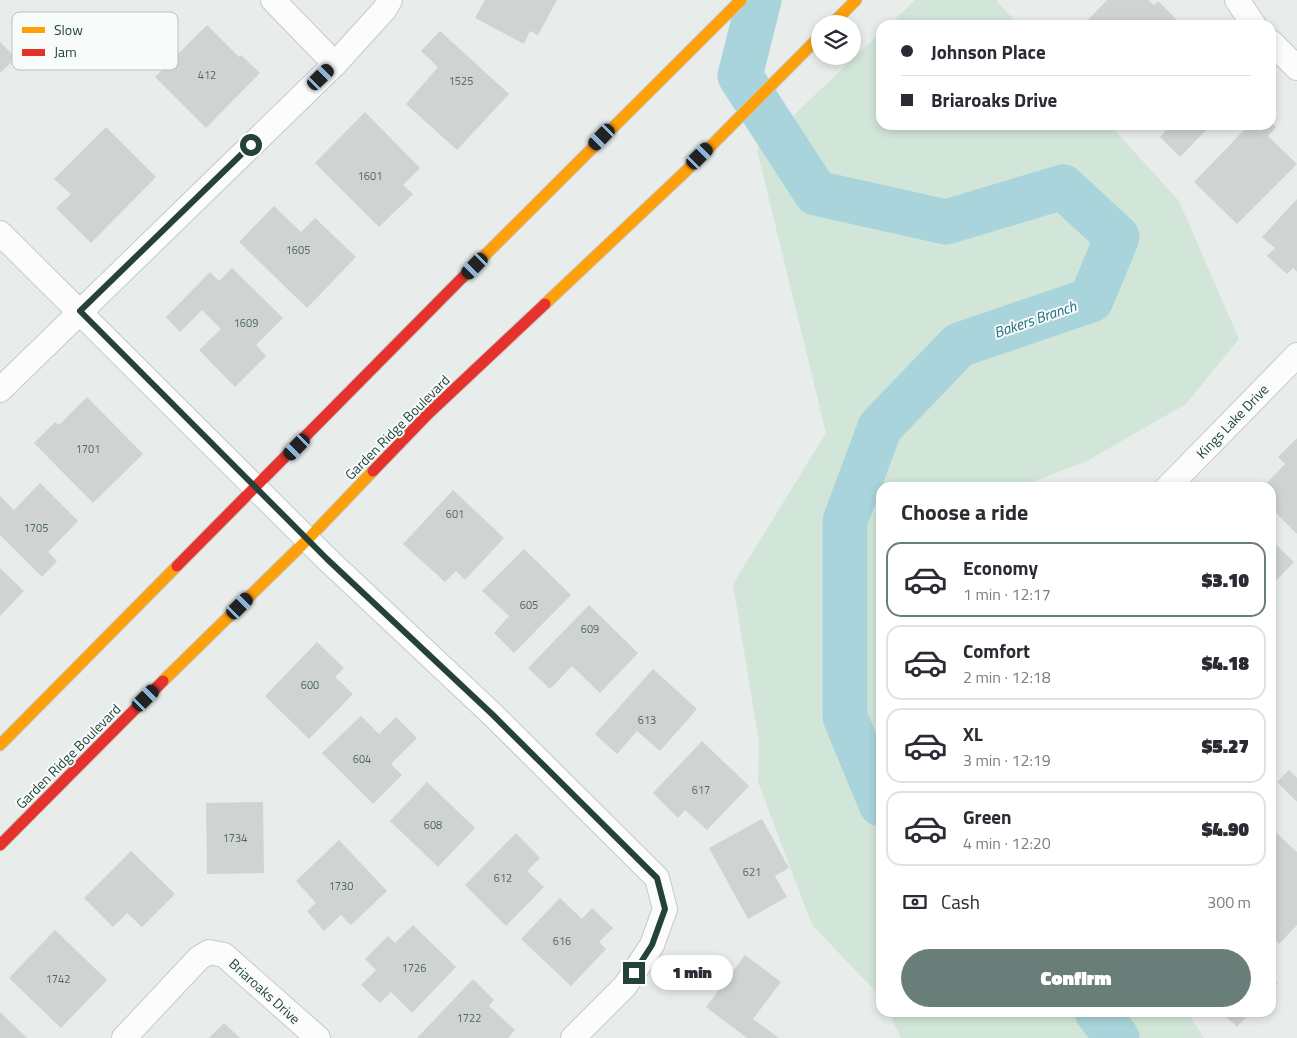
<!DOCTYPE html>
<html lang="en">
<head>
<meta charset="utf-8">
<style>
  body { margin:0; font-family:"Titillium Web",sans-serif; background:#f7f7f7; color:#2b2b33; height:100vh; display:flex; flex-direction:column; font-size:19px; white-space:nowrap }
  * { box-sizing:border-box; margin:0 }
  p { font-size:16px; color:#7c7c81 }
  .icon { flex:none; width:28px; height:28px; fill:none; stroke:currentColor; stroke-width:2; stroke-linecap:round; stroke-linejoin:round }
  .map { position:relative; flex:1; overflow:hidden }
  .sheet { position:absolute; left:876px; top:482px; width:400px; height:535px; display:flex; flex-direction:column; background:#fff; border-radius:15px; box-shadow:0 2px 8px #0003 }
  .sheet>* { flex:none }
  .hud { position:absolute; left:876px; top:20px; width:400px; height:110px; border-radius:15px; box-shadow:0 2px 8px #0003; display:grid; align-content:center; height:110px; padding:0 25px; background:#fff }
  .buttons { position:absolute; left:811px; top:15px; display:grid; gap:10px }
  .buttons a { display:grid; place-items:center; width:50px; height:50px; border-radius:50%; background:#fff; box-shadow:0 2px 8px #0003; font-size:25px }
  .end { position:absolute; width:22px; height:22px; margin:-11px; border:6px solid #24423a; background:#fff; box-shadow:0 0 0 2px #fff }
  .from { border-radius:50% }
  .bubble { position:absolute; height:35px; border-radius:18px; background:#fff; box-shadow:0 2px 8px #0003; font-size:16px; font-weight:800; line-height:35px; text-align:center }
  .car { position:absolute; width:15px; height:30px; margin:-15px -8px; border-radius:6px; box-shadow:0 0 4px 1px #0007; background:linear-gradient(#222 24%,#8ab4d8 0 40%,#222 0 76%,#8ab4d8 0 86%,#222 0) }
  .hud b { display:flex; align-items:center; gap:18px; height:48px; font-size:19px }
  .hud b+b { border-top:1px solid #e1e1e2 }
  .hud i { width:12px; height:12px; background:#2b2b33 }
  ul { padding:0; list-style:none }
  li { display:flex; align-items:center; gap:15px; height:75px; margin:0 10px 8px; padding:0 15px; border:2px solid #e1e1e2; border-radius:15px }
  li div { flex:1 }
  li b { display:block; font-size:19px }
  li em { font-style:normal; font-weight:800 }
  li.current { border-color:#697e78 }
  li>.icon { width:45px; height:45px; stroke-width:1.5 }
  h2 { padding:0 25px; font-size:22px; line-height:60px }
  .pay { display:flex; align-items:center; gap:12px; height:55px; padding:0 25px; font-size:19px }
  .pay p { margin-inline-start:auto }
  .cta { display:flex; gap:10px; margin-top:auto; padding:10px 25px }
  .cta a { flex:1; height:58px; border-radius:30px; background:#697e78; color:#fff; font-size:20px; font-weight:800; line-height:58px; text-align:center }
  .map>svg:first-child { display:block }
  .green { fill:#d1e6d8 }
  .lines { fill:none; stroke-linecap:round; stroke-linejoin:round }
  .river { stroke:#a9d4db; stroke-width:45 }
  .building { fill:#cfd4d2 }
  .street-casing { stroke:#c5cac8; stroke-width:26 }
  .slow-casing { stroke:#c3cbc8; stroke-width:13 }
  .jam-casing { stroke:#c3cbc8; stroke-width:13 }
  .street { stroke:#fcfcfc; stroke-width:24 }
  .slow { stroke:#ff9f0a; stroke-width:11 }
  .jam { stroke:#e5322d; stroke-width:11 }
  .route { stroke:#24423a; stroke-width:6 }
  .labels { text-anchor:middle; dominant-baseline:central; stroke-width:4; stroke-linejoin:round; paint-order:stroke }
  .number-label { font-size:11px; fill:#506761 }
  .street-label { font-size:14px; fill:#24423a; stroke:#f7fbf9 }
  .water-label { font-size:15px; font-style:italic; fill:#1c6f80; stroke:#f7fbf9 }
  .key { fill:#f7fbf9; stroke:#b8c4c0; stroke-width:1 }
  .key-label { font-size:14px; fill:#24423a }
</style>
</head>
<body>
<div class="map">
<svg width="1297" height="1038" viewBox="0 0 1297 1038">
  <rect width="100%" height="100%" fill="#e8edeb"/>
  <g class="green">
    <path d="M915,0H996L1018,25H889Z"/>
    <path d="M881,32V125H1110L1179,201L1239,339L1186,404L1085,462L1019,487L881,488V997L812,925L758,782L759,742L733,584L826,433L757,150Z"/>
    <path d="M889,1013H1188L1204,1038H901Z"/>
  </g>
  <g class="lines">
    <g class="river">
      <path d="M759,0L740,76L816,193L946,222L1063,187L1117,237L1091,300L959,345L880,427L845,521V717L881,804"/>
      <path d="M1097,1012L1117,1038"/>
    </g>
  </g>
  <g class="building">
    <path d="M485,0H557L538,35L530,31L524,44L475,18Z"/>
    <path d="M1107,0H1148L1154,5L1158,1L1181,24L1083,25Z"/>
    <path d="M207,25L239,57L241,55L260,73L206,128L155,77Z"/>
    <path d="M440,31L509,94L457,150L406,104L438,67L421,51Z"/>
    <path d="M0,42L16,58L0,73Z"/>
    <path d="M365,112L420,168L403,185L413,194L379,227L315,163Z"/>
    <path d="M1271,122L1276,127L1268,136L1297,164L1237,224L1194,182L1249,125H1271Z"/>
    <path d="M1163,125H1211L1180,157L1160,137L1167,129Z"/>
    <path d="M106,127L156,177L91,243L56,208L71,194L54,179Z"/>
    <path d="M1297,199V272L1293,268L1287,274L1267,256L1275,248L1262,237Z"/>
    <path d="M274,206L301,232L315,218L356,257L307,308L239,242Z"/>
    <path d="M232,268L283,318L256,345L266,356L235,387L199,350L221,329L202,310L180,332L166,317L210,272L219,281Z"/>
    <path d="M87,397L143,454L93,503L34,443L55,422L59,425Z"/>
    <path d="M1297,438V534L1271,508V488H1262L1285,464L1278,457Z"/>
    <path d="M40,483L78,521L48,552L57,561L42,577L0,535V496L14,510Z"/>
    <path d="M453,490L504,538L465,580L456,571L445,582L403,544Z"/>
    <path d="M1271,540L1294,562L1271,586Z"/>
    <path d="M524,549L571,595L514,653L494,633L509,616L482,591Z"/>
    <path d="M0,568L24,591L0,616Z"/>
    <path d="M589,605L638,653L600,693L572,666L550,689L528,668Z"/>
    <path d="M317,642L344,668L335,677L353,694L309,739L265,696Z"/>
    <path d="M653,669L697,709L660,751L637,731L617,754L595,734Z"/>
    <path d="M361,716L379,734L396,717L417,738L391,764L402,775L373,804L322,753Z"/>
    <path d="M702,741L749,786L707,830L685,810L678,818L653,793Z"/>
    <path d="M1289,770L1297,778V802L1277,782Z"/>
    <path d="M427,782L475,828L438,867L390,821Z"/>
    <path d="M263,802L264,873L207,874L206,803Z"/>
    <path d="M762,819L789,868L775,876L787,897L748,919L709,848Z"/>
    <path d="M1271,828L1297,852V925L1279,944L1271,937Z"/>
    <path d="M516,833L540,858L527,871L544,887L506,926L465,885Z"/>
    <path d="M339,840L387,891L351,925L341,915L324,931L307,911L316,903L296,881Z"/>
    <path d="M131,851L175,894L142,927L127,913L113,927L84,898Z"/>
    <path d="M560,898L582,919L592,908L613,928L599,942L606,949L571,986L521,939Z"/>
    <path d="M413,925L456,967L412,1013L391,992L380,1003L361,985L376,970L365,959L388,936L395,943Z"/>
    <path d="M55,930L107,980L61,1028L9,978Z"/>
    <path d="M745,955L781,982L753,1019L779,1038H747L706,1007Z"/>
    <path d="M1271,976L1278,983L1271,990Z"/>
    <path d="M473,979L494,1000L489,1006L515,1030L508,1038H417Z"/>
    <path d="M0,1012L27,1038H0Z"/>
    <path d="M1221,1012H1251L1237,1027Z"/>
    <path d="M224,1023L240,1038H209Z"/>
  </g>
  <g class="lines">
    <g class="street-casing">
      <g id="street">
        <path d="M273,0L335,64"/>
        <path d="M1237,0L1254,25"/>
        <path d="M1271,42L1297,68"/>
        <path d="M0,233L327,559L493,715L657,878L665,909L652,945L625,986L573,1038"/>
        <path d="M0,390L335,64L384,10L390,0"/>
        <path d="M1167,488L1297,355"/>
        <path d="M124,1038L199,958L209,952L224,955L318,1038"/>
      </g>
    </g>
    <g class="slow-casing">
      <g id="slow">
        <path d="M832,24L856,0"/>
        <path d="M463,277L741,0"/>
        <path d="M545,304L687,170L820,36"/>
        <path d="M163,681L308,539L373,471"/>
        <path d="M0,745L177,566"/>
      </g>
    </g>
    <g class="jam-casing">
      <g id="jam">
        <path d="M373,471L428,414L545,304"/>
        <path d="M177,566L463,277"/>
        <path d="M0,845L163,681"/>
      </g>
    </g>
    <use href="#street" class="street"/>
    <use href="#slow" class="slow"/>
    <use href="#jam" class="jam"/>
  </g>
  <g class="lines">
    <path class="route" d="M251,145L80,311L327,559L493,715L657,878L665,909L652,945L634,973"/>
  </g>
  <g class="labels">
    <g class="number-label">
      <text x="207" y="75">412</text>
      <text x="461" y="81">1525</text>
      <text x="370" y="176">1601</text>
      <text x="298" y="250">1605</text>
      <text x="246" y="323">1609</text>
      <text x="88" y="449">1701</text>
      <text x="455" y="514">601</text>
      <text x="36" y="528">1705</text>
      <text x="529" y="605">605</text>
      <text x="590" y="629">609</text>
      <text x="310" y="685">600</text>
      <text x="647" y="720">613</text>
      <text x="362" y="759">604</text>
      <text x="701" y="790">617</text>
      <text x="433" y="825">608</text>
      <text x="235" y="838">1734</text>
      <text x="752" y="872">621</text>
      <text x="503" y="878">612</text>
      <text x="341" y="886">1730</text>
      <text x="562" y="941">616</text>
      <text x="414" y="968">1726</text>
      <text x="58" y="979">1742</text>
      <text x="469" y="1018">1722</text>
    </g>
    <g class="street-label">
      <text transform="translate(1232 421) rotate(-46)">Kings Lake Drive</text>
      <text transform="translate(397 427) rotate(-45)">Garden Ridge Boulevard</text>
      <text transform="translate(68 756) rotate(-45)">Garden Ridge Boulevard</text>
      <text transform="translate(265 991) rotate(42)">Briaroaks Drive</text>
    </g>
    <g class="water-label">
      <text transform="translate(1035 319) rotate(-19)">Bakers Branch</text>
    </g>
  </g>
  <rect x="12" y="12" width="166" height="58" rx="8" class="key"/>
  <rect x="22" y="27" width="23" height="6" fill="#ff9f0a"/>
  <rect x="22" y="49" width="23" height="7" fill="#e5322d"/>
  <g class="key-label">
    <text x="54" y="35">Slow</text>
    <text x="54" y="57">Jam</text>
  </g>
</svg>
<div class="buttons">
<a><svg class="icon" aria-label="layers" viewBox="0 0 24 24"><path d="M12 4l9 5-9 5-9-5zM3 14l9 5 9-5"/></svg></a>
</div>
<i class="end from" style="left:251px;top:145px"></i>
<i class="end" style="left:634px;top:973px"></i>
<div class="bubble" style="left:651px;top:955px;width:82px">1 min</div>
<i class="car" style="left:321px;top:77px;rotate:46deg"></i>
<i class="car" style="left:602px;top:137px;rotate:224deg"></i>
<i class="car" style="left:700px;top:156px;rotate:45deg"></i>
<i class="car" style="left:475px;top:266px;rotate:224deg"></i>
<i class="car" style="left:297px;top:447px;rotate:224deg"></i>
<i class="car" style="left:240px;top:606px;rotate:45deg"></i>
<i class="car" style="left:146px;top:698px;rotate:45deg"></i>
<div class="hud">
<b><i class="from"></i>Johnson Place</b>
<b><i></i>Briaroaks Drive</b>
</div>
<section class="sheet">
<h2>Choose a ride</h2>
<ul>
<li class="current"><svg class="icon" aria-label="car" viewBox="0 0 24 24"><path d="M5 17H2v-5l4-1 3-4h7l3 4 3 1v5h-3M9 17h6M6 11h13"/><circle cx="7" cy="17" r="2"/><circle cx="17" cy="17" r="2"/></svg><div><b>Economy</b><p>1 min · 12:17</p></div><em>$3.10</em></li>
<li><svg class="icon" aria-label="car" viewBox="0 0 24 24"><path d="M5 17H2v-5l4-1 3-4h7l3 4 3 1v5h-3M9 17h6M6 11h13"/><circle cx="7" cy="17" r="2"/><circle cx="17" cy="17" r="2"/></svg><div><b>Comfort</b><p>2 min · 12:18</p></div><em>$4.18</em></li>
<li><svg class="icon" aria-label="car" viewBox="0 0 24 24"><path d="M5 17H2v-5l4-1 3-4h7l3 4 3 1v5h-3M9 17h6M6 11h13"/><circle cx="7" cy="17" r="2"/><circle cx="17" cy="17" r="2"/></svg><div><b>XL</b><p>3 min · 12:19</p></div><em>$5.27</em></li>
<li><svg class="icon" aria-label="car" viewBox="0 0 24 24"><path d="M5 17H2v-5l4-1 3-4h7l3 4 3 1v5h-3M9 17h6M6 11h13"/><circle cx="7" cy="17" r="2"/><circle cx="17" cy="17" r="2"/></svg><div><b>Green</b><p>4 min · 12:20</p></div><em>$4.90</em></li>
</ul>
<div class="pay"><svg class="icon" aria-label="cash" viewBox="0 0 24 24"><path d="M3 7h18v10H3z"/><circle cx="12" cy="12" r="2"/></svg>Cash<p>300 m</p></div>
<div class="cta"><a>Confirm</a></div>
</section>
</div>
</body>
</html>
